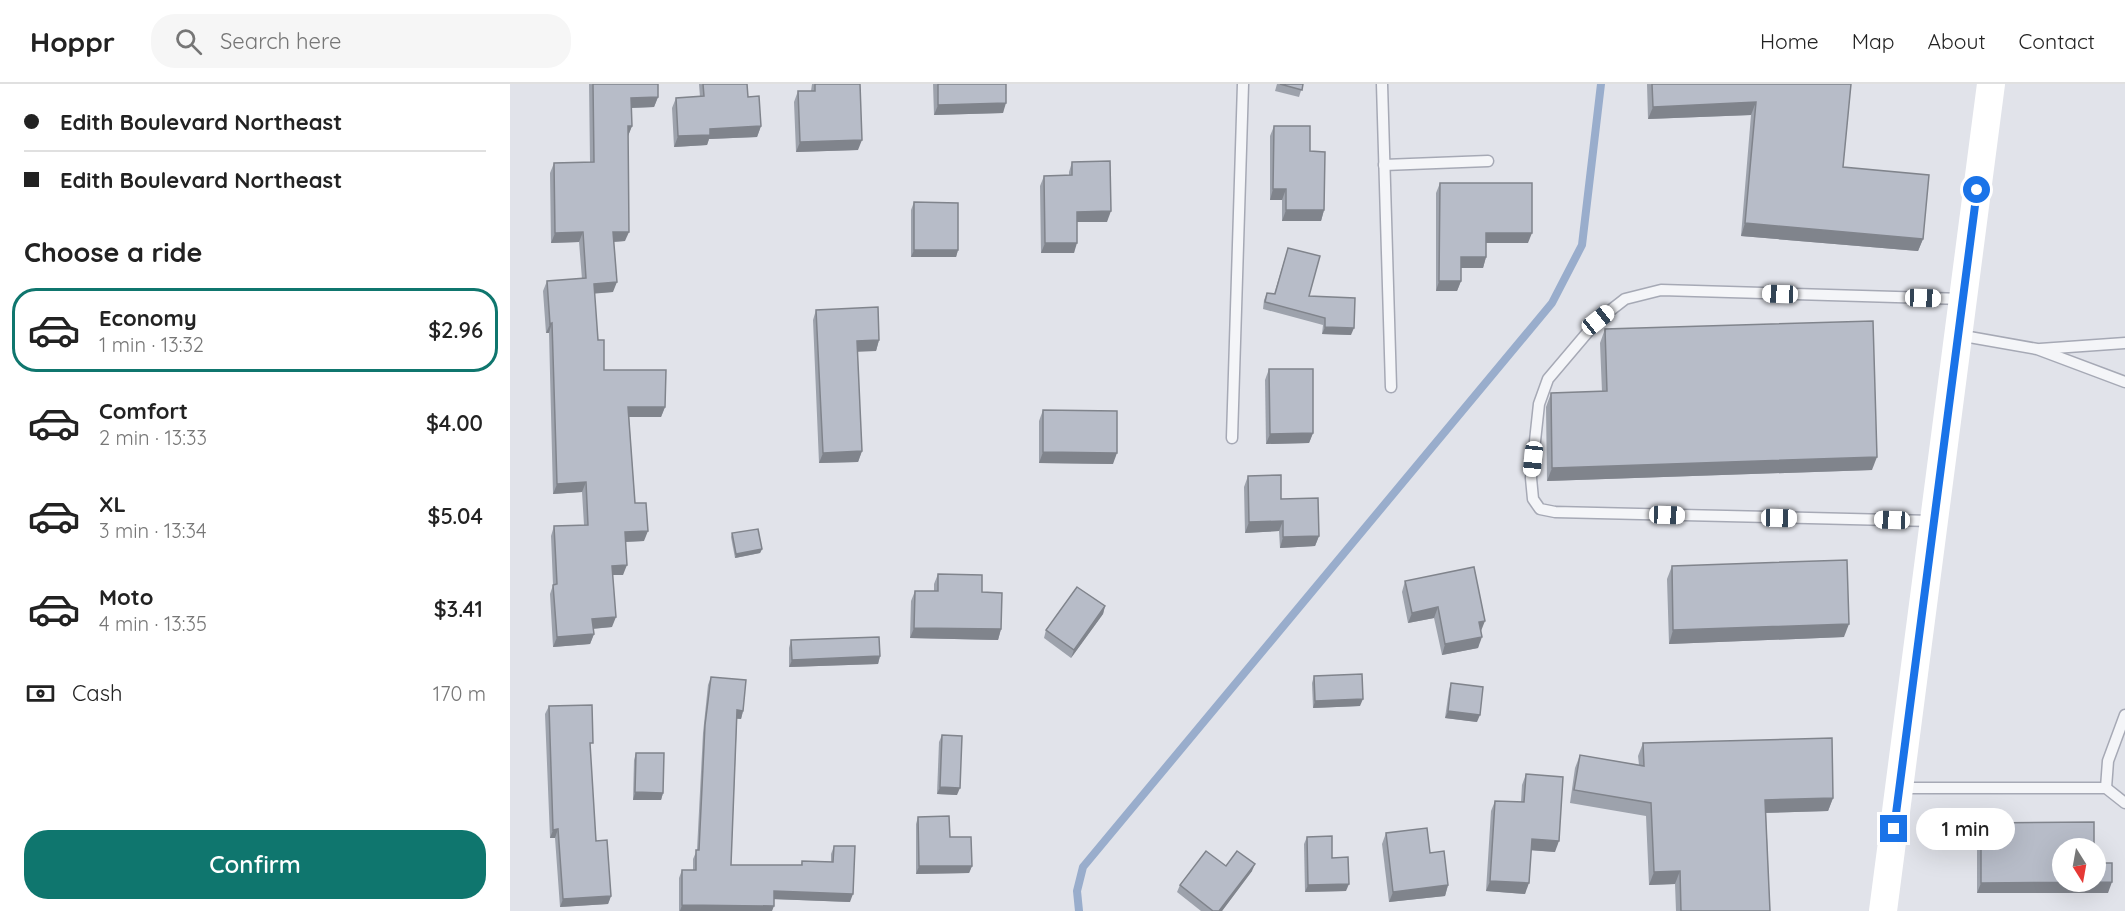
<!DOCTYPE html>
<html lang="en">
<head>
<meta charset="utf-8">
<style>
  body { margin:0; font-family:Quicksand,sans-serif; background:#f6f6f6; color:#222; height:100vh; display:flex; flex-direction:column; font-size:22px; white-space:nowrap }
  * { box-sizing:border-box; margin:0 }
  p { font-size:20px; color:#767676 }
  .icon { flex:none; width:33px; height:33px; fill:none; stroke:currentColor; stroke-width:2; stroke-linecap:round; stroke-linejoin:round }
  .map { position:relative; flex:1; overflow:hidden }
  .drawer { display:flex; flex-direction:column; background:#fff; width:510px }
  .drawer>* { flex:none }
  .hud { display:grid; align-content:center; height:132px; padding:0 24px; background:#fff }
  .needle { width:39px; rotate:169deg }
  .tools { position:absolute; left:1542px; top:754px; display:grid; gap:12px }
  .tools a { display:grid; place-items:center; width:54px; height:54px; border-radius:50%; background:#fff; box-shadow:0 6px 24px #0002; font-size:30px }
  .end { position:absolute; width:27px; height:27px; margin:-14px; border:8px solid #1a73e8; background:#fff; box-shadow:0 0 0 3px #fff }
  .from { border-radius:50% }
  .bubble { position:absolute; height:42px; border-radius:21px; background:#fff; box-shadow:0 6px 24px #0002; font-size:20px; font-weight:600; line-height:42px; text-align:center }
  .car { position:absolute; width:18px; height:36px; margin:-18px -9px; border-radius:8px; box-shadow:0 0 4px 2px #0007; background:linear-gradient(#fff 24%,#345 0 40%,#fff 0 76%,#345 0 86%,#fff 0) }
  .hud b { display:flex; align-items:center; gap:21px; height:57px; font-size:22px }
  .hud b+b { border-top:2px solid #e0e0e0 }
  .hud i { width:15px; height:15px; background:#222 }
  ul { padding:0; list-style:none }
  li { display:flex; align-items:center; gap:18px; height:84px; margin:0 12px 9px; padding:0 12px; border:3px solid transparent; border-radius:24px }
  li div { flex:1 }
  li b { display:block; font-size:22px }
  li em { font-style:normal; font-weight:600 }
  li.selected { border-color:#0f766e }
  li>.icon { width:54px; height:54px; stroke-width:1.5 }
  h2 { padding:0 24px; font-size:27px; line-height:72px }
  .pay { display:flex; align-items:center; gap:15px; height:66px; padding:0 24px; font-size:22px }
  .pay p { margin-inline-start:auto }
  .primary-button { display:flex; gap:12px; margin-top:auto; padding:12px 24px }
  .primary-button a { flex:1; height:69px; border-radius:24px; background:#0f766e; color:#fff; font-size:24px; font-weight:600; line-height:69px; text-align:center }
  header { display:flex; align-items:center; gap:36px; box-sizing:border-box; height:84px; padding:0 30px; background:#fff; border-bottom:2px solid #e0e0e0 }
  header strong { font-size:28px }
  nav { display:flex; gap:33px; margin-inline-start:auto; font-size:21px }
  .search { width:420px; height:54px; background:#f6f6f6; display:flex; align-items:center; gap:15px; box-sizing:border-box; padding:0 21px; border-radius:24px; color:#767676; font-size:22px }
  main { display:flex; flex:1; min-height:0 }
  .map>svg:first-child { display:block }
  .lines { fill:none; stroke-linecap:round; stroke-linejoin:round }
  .stream { stroke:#99adcc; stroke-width:8 }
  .lane-casing { stroke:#a6a9b5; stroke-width:13 }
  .lane { stroke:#f4f5f8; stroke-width:10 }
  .secondary { stroke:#fff; stroke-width:28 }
  .wall { fill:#9da2ac }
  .shaded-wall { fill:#80848c }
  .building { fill:#b7bcc8; stroke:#80848c; stroke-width:1.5 }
  .route { stroke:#1a73e8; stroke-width:8 }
</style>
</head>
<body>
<header>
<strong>Hoppr</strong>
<div class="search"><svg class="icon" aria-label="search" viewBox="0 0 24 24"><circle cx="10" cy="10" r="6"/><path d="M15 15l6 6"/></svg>Search here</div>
<nav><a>Home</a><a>Map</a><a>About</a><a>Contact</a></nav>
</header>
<main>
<section class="drawer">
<div class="hud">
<b><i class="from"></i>Edith Boulevard Northeast</b>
<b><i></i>Edith Boulevard Northeast</b>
</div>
<h2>Choose a ride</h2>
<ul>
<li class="selected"><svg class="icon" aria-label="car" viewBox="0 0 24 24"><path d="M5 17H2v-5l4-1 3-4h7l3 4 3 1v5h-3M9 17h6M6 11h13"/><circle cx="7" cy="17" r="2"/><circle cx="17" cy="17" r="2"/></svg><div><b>Economy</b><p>1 min · 13:32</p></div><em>$2.96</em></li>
<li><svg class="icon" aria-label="car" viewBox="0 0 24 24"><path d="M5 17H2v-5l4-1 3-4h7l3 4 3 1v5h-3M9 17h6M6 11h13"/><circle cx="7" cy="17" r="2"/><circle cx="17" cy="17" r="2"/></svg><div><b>Comfort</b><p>2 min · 13:33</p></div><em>$4.00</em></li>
<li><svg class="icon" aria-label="car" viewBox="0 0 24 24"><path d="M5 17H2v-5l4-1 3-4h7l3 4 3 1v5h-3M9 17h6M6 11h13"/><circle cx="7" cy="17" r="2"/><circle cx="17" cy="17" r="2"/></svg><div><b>XL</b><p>3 min · 13:34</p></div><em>$5.04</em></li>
<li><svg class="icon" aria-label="car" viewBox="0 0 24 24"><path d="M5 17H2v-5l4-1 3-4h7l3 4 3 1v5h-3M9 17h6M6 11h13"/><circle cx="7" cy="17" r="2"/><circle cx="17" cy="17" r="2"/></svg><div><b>Moto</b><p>4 min · 13:35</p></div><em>$3.41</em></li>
</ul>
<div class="pay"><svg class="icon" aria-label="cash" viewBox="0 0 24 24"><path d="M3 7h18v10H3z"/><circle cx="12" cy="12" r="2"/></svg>Cash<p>170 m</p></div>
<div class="primary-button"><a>Confirm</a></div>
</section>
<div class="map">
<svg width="1615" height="827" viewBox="0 0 1615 827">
  <rect width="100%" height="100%" fill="#e1e3ea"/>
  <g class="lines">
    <path class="stream" d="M569,827L567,807L573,783L1042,219L1072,161L1091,0"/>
    <g class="lane-casing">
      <g id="lane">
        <path d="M872,0L881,303"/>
        <path d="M874,81L978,77"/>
        <path d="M1448,251L1527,265L1615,298"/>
        <path d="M1530,265L1615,259"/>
        <path d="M722,354L733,0"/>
        <path d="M1422,437L1045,428L1030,425L1023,415L1021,394L1029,320L1038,295L1088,236L1115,215L1151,206L1453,215"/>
        <path d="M1389,704H1596L1615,719"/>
        <path d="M1596,704L1598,677L1615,631"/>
      </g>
    </g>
    <use href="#lane" class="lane"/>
    <path class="secondary" d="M1373,827L1481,0"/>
  </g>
  <g class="wall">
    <path d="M79,0H148V13L144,23L122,24V42L118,52L115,157L104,158L103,208L84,209L88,256L94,286L155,323L151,333H119L125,419L134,457L116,458L113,491H103L102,543L83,545L84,550L80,560L43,563L40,510L43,501L41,452L44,442L74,441L72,408L43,410L39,249H36L33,207L37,197L72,195L69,158L41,159L40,89L44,79L80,78Z"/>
    <path d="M189,0H237L238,13L251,42L247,53L199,55L197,61L164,63L162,24L166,14L190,13Z"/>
    <path d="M302,0H350L348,66L286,68L284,18L288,7H301Z"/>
    <path d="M423,0H496L493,29L424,31Z"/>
    <path d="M767,0H793L789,13L765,7Z"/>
    <path d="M1137,0H1341L1333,83L1413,155L1408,167L1231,152L1241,31L1138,35Z"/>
    <path d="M764,42L800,67L814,126L811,137H772V116H760V52Z"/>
    <path d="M562,78L597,138H567L564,169H531L530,102L534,92L559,91V88Z"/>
    <path d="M930,99L1018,159H976V173L973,184H951V197L947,207H926V109Z"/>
    <path d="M404,118L448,166L446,173H401V126Z"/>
    <path d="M778,164L799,212L841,251L812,250L813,241L753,225L754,216L757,209L764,210Z"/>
    <path d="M306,226L369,256L366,267H347L352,367L348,378L309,379L303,236Z"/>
    <path d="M1095,245L1362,386L1037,397L1036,323L1041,309L1092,308L1090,259Z"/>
    <path d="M759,285L803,349L799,359L756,360L755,296Z"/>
    <path d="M533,326L603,380L529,379V337Z"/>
    <path d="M738,392L771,415L809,452L805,462L770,464L769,447L735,449L734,403Z"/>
    <path d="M222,449L252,465L250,469L225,474L221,453Z"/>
    <path d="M1162,482L1334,553L1159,560L1157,495Z"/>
    <path d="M428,490L472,508L491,545L488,556L400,554L401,517L405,507H424V500Z"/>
    <path d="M895,497L971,547L968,564L932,571L924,534L898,539L892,508Z"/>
    <path d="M595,522L593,530L561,574L534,554L536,546Z"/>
    <path d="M281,556L370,572L368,580L279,583V564Z"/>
    <path d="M804,592L850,622L803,624L802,599Z"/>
    <path d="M201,593L233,627L231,635H227L221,781H291L292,777L321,778V770L324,762L340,818L264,815L262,827H169V794L172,786H183V775L187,766L193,649L198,601Z"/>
    <path d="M941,599L967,638L935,634L939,606Z"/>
    <path d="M39,622L80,665L86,757L101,812L98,820L50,823L45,754H40L35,630Z"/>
    <path d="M432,651L447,711L427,710L429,658Z"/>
    <path d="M1133,659L1323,714L1318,727L1256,729L1260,827H1166L1165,800L1139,801L1136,732L1060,719L1065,684L1070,671L1129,681L1128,672Z"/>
    <path d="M126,669L153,709L151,716H123L124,676Z"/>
    <path d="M1016,690L1045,768L1021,766L1015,810L976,807L981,727L985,717L1011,718L1012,701Z"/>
    <path d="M408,733L440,753L462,782L459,789L406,790V740Z"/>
    <path d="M1471,739L1552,765L1598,809H1467V749Z"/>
    <path d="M876,749L920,769L938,801L935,812L879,818L872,760Z"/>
    <path d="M797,753L822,774L836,807L795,808L794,760Z"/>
    <path d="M716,782L742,787L712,827H691L667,808L670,801Z"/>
  </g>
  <g class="shaded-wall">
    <path d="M148,13L144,23L118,24L121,14Z"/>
    <path d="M1246,18L1241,31L1138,35L1143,23Z"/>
    <path d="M496,19L493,29L424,31L428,21Z"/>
    <path d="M118,42H122L118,52Z"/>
    <path d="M251,42L247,53L199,55L197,61L164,63L168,52L200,45Z"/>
    <path d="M352,56L348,66L286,68L290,58Z"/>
    <path d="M763,105H776L772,116H760Z"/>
    <path d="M776,126H814L811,137H772Z"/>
    <path d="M601,127L597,138H563L567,128Z"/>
    <path d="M1235,139L1413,155L1408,167L1231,152Z"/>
    <path d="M73,148L69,158L41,159L45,149Z"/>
    <path d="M103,148H119L115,157L100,158Z"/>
    <path d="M976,149H1022L1018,159H973Z"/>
    <path d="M535,159H567L564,169H531Z"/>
    <path d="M404,166H448L446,173H401Z"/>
    <path d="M951,173H976L973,184H947Z"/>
    <path d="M929,197H951L947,207H926Z"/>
    <path d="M107,198L103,208L80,210L84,200Z"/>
    <path d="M42,239L39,249H36L40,240Z"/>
    <path d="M815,243L844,244L841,251L812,250Z"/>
    <path d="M369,256L366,267L343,268L347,257Z"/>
    <path d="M118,323H155L151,333H115Z"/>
    <path d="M803,349L799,359L756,360L760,350Z"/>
    <path d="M352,367L348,378L309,379L313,369Z"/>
    <path d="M533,368L607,369L603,380L529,379Z"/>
    <path d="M1367,373L1362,386L1037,397L1042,384Z"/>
    <path d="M76,398L72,408L43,410L47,400Z"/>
    <path d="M773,437L769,447L735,449L739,438Z"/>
    <path d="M138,447L134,457L112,458L115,448Z"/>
    <path d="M809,452L805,462L770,464L773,453Z"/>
    <path d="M252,465L250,469L225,474L226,470Z"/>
    <path d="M117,481L113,491H98L102,482Z"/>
    <path d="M595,522L593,530L561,574L564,566Z"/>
    <path d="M928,523L924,534L898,539L902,529Z"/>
    <path d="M106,533L102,543L79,545L82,535Z"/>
    <path d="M975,537L971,547L969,538Z"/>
    <path d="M1339,540L1334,553L1159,560L1163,546Z"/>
    <path d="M404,544L491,545L488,556L400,554Z"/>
    <path d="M84,550L80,560L43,563L47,553Z"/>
    <path d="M972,553L968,564L932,571L935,560Z"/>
    <path d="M370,572L368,580L279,583L282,576Z"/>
    <path d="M853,615L850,622L803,624L805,617Z"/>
    <path d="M227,626L233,627L231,635L224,634Z"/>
    <path d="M938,627L970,631L967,638L935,634Z"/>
    <path d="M430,703L450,704L447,711L427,710Z"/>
    <path d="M125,708L153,709L151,716H123Z"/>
    <path d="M1323,714L1318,727L1250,729L1255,716Z"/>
    <path d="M48,745L45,754H40L43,746Z"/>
    <path d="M1022,755L1049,757L1045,768L1018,766Z"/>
    <path d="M745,780L742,787L712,827H709Z"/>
    <path d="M409,782H462L459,789L406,790Z"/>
    <path d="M1170,787L1165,800L1139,801L1144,788Z"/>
    <path d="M980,797L1019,799L1015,810L976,807Z"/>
    <path d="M1602,798L1598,809H1467L1471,799Z"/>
    <path d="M839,800L836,807L795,808L798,801Z"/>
    <path d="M938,801L935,812L879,818L883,808Z"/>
    <path d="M264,807L343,810L340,818L261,815Z"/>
    <path d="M101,812L98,820L50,823L53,815Z"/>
    <path d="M172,821L264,822L262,827H170Z"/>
  </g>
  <g class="building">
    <path d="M83,0H148V13L121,14L122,42H118L119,148H103L107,198L84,200L88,256H94V286H156L155,323H118L125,419H136L138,447L115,448L117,481L102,482L106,533L82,535L84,550L47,553L43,501L47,500L44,442L78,441L76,398L47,400L42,239L40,240L37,197L76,194L73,148L45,149L44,79L84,78Z"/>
    <path d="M193,0H237L238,13L249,12L251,42L200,45V51L168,52L166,14L194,12Z"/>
    <path d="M305,0H350L352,56L290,58L288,7H305Z"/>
    <path d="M428,0H496V19L428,21Z"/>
    <path d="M770,0H793L792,6Z"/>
    <path d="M1142,0H1341L1333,83L1419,91L1413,155L1235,139L1246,18L1143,23Z"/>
    <path d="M764,42H800V67L815,68L814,126H776V105H763Z"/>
    <path d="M600,77L601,127L567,128V159H535L534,92L562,91V78Z"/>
    <path d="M930,99H1022V149H976V173H951V197H929Z"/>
    <path d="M404,118L448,119V166H404Z"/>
    <path d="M778,164L810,172L799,212L845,214L844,244L815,243V234L755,218L757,209L765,210Z"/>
    <path d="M368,223L369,256L347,257L352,367L313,369L306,226Z"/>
    <path d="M1363,237L1367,373L1042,384L1041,309L1097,307L1095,245Z"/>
    <path d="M759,285H803V349L760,350Z"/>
    <path d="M533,326L607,327V369L533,368Z"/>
    <path d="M771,391V415L808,414L809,452L773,453V437L739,438L738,392Z"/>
    <path d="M248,445L252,465L226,470L222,449Z"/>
    <path d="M1337,476L1339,540L1163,546L1162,482Z"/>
    <path d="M964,483L975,537L969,538L972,553L935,560L928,523L902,529L895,497Z"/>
    <path d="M428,490L472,491V508L492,509L491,545L404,544L405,507H428Z"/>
    <path d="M567,503L595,522L564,566L536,546Z"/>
    <path d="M369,553L370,572L282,576L281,556Z"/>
    <path d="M852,590L853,615L805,617L804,592Z"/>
    <path d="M201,593L236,596L233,627L227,626L221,781H292V777L323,778L324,762H345L343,810L264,807V822L172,821V786H186V766H189L195,641Z"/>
    <path d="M941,599L973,603L970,631L938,627Z"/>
    <path d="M82,621L83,659H80L86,757L97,756L101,812L53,815L48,745L43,746L39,622Z"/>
    <path d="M432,651L452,652L450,704L430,703Z"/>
    <path d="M1322,654L1323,714L1255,716L1260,827H1171L1170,787L1144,788L1141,719L1064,706L1070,671L1134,682L1133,659Z"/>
    <path d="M126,669H154L153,709L125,708Z"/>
    <path d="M1016,690L1053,693L1049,757L1022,755L1019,799L980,797L985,717L1014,718Z"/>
    <path d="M439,732L440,753H461L462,782H409L408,733Z"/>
    <path d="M1584,738V765H1552V798H1586V779H1602V798L1471,799V739Z"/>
    <path d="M917,744L920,769L934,767L938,801L883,808L876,749Z"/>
    <path d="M822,752V774L838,773L839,800L798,801L797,753Z"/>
    <path d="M696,767L716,782L727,767L745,780L709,827H703L670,801Z"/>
  </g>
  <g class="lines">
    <path class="route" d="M1384,745L1467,106"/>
  </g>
</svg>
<div class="tools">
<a><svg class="needle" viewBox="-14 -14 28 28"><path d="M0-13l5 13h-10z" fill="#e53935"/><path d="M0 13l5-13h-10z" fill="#767676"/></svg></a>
</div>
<i class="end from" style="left:1467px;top:106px"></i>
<i class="end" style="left:1384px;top:745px"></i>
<div class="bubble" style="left:1406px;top:724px;width:99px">1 min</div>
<i class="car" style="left:1270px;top:210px;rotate:272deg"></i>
<i class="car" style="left:1413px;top:214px;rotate:92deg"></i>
<i class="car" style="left:1088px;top:236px;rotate:51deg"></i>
<i class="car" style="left:1023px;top:375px;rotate:186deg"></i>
<i class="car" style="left:1157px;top:431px;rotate:92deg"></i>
<i class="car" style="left:1269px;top:434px;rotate:91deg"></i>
<i class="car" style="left:1382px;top:436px;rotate:272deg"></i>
</div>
</main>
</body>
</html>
